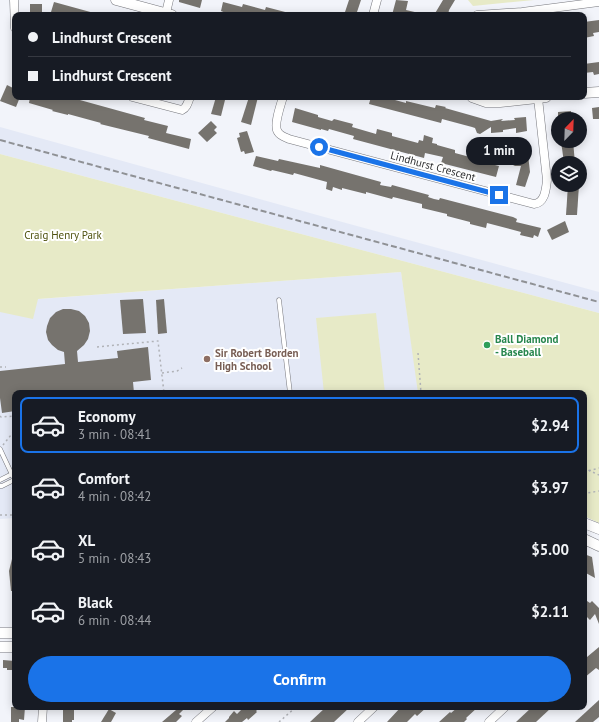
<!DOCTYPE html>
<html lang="en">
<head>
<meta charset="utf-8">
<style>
  body { margin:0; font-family:"PT Sans",sans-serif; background:#20242c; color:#f1f3f6; height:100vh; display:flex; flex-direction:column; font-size:15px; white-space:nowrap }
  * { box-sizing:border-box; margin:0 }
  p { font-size:13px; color:#9ea1a6 }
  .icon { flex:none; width:22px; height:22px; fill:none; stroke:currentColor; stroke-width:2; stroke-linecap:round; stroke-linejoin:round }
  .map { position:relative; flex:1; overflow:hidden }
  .sheet { position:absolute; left:12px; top:390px; width:575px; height:320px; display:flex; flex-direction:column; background:#171b24; border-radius:8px; box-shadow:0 2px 10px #0003 }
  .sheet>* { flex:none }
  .banner { position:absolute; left:12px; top:12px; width:575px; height:88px; border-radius:8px; box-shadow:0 2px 10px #0003; display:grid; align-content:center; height:88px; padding:0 16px; background:#171b24 }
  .needle { width:26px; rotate:23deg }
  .buttons { position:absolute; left:551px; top:112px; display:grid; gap:8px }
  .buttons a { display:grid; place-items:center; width:36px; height:36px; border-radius:50%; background:#171b24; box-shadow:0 2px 10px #0003; font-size:20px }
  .end { position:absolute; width:18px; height:18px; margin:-9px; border:5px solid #1a73e8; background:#fff; box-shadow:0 0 0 2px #fff }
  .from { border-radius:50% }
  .bubble { position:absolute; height:28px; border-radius:14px; background:#171b24; box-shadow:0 2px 10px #0003; font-size:13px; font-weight:800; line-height:28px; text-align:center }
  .banner b { display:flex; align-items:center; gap:14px; height:38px; font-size:15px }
  .banner b+b { border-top:1px solid #363941 }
  .banner i { width:10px; height:10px; background:#f1f3f6 }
  ul { padding:7px 0 0; list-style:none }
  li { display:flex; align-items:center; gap:12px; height:56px; margin:0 8px 6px; padding:0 8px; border:2px solid transparent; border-radius:8px }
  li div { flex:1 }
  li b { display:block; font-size:15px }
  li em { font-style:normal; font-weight:800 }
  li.active { border-color:#1a73e8 }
  li>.icon { width:36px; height:36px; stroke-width:1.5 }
  .primary-button { display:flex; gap:8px; margin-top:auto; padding:8px 16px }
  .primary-button a { flex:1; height:46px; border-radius:24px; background:#1a73e8; color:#fff; font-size:16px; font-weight:800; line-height:46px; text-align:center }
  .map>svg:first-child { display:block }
  .built { fill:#e4e9f6 }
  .green { fill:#e7eac7 }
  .building { fill:#76736e }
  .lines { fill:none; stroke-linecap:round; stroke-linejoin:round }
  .service-casing { stroke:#76777d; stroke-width:5 }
  .minor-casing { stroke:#76777d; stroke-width:9 }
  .tertiary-casing { stroke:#76777d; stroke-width:11 }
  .path { stroke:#b0b2b7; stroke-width:1.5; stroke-dasharray:2 3; stroke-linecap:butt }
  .service { stroke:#fff; stroke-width:4 }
  .minor { stroke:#fff; stroke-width:8 }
  .tertiary { stroke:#fff; stroke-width:10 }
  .rail { stroke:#8f9195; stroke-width:2; stroke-dasharray:6 3; stroke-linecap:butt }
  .route { stroke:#1a73e8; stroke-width:5 }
  .leisure-dot { fill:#2e9e5b; stroke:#fff; stroke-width:1.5 }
  .education-dot { fill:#8d6e63; stroke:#fff; stroke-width:1.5 }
  .labels { text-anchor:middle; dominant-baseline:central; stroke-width:4; stroke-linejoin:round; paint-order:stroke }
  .street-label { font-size:11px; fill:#303133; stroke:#fff }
  .park-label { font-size:11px; fill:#505310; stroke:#fff }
  .leisure-label { font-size:11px; font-weight:bold; fill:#27864d; stroke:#fff; text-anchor:start }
  .education-label { font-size:11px; font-weight:bold; fill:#785e54; stroke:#fff; text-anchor:start }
</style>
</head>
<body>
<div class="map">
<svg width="599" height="722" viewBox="0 0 599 722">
  <rect width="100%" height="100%" fill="#f2f4fa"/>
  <g class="built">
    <path d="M0,127L346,223L599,292V313L0,154Z"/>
    <path d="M401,272L419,393H15V518L0,519V302Z"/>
  </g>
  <g class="green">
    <path d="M468,0H534L473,6Z"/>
    <path d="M0,154L599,313V523L584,516V393H418L401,272L38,299L33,319L0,312Z"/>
    <path d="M376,313L385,393H324L316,318Z"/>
  </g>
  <g class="building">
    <path d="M179,0H202L200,8L179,2Z"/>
    <path d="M349,0H361L356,15H344Z"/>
    <path d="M396,0L408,1L406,10L419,13V15H392Z"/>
    <path d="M443,0H455L449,10L448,15H434Z"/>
    <path d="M54,2L94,13L93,15H54L55,13L51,12Z"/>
    <path d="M223,2L242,7L243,4L265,10L266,7L289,13V15H234L228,14L221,11Z"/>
    <rect x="30" y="4" width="12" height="11"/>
    <path d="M599,20V32L593,33L594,36L584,38V22Z"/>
    <path d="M599,62V74L594,75L593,72L584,73V64Z"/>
    <path d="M7,85L15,89V97H20L16,107L0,101Z"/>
    <path d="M30,97H69L145,118L144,120L168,126L166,133L191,139L189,149L148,138L149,136L100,124L101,123L68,114V115L52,111L53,110L29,103Z"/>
    <path d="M216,97L225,100L221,116L211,114Z"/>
    <path d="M249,97H258L251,125L241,122Z"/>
    <path d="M371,97H395V100L406,103V101L435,108L436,105L446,107L445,108L491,121L503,119L501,121L515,120L514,118L526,117L527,131L516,133V128L503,130V132L491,133V127L480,134L477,133L475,128L472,127L442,119L441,123L369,104Z"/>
    <path d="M599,107V119H593L592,108Z"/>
    <path d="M295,108L318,115V117L332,121L334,119L353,124L352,127L376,134L377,129L392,133V136L418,143L419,140L423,141L424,135L433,138L432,143L437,144V145L455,150V153L481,160L482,157L492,160L491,164L499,166L496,177L441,163L443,157L425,153L424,158L353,139L354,136L329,129L328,131L321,129V130L292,122Z"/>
    <path d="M571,111L572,119H558V112Z"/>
    <path d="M211,121L217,127L214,130L217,133L207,142L198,133Z"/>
    <path d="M247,131L254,152L245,154L244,151L241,152L237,138L240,137L239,133Z"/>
    <path d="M561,141H573L575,163H564Z"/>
    <path d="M527,146L530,172L525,187L516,185L521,166H515L513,165L511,148Z"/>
    <path d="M256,156L278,161L279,159L320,168V165L381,182L380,185L391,187L392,185L429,195L428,197L434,199L439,200L440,198L513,217L517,219L516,222L541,228L538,237L534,235L533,238L520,235L521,232L487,223L486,228L470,224V222L447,216V214L422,208V204L393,197L392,199L366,192V194L342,188V190L333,187L332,191L326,189L327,182L294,173L293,175L272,170L271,171L253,166Z"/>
    <path d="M568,185H579L577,215H566Z"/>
    <path d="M565,221L569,232L552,240L547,230Z"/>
    <path d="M143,299L146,333L123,334L120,300Z"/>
    <path d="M164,299L167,333L158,334L156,300Z"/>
    <path d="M63,309H71L79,311L85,316L89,323L90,331L88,339L84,345L77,351L78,362L118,358L117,351L148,347L151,380L133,382L134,393H15V411L2,413L0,398V371L65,364L64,352L58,350L52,345L48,340L46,332L47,326L50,318L56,312Z"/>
    <path d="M584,554L592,557L595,578L584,572Z"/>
    <path d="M13,555L15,556V591H11L9,571Z"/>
    <path d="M584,599L590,603L592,601L599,608V624L595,614L590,620L584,614Z"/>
    <path d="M599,647V670L596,668L584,678V654L587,657Z"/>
    <path d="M3,660L15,661V670H7V668H3Z"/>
    <path d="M599,700V717L593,722H575Z"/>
    <path d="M11,707H25L24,720L19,719V722H11Z"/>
    <path d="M63,707H74V720H72V722H63Z"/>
    <path d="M173,707H186L179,714L182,716L176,722H162L176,710Z"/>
    <path d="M244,707H260L256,711L257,712L248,720L247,718L242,722H225L229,718V717L234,711L237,714Z"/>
    <path d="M326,707H350L334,722H310Z"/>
    <path d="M401,707H427L417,716L415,714L407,722H387Z"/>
    <path d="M458,707H478L466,718L467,719L464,722H439L450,712L451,713Z"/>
    <path d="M532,707H552L536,722H516Z"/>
    <path d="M109,709L116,713L111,722H101Z"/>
  </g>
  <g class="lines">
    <g class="service-casing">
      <g id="service">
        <path d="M279,300L290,393"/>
        <path d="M0,449L15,481"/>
        <path d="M0,480L12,474"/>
        <path d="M0,486H2L14,480"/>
      </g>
    </g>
    <g class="minor-casing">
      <g id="minor">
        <path d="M14,0L15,28"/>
        <path d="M166,13L169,0"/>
        <path d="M373,15L377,0"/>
        <path d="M477,15L522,12L599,2"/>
        <path d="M132,97L182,110C187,108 188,102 190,97"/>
        <path d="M283,97C281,104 273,126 278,132C280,136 285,137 289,139L534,204C545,203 546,189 547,180L538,98"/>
        <path d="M42,722L43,707"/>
        <path d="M196,722L213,707"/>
        <path d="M358,722L374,707"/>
        <path d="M489,722L505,707"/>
      </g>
    </g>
    <g class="tertiary-casing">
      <g id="tertiary">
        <path d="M116,0L172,15"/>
        <path d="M584,93L599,92"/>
        <path d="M472,97L486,102H500L546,97"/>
        <path d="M584,523L599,529"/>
        <path d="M584,539L599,546"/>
        <path d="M0,633H15"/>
        <path d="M0,647H15"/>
      </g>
    </g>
    <g class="path">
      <path d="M97,347L158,341L164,393"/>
      <path d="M418,353L421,393"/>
      <path d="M0,367H6"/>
      <path d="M162,373L177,371L182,368"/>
      <path d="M0,416L1,417L15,416"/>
      <path d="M3,445L15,430"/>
      <path d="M584,468L599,475"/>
      <path d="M584,472L599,468"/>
      <path d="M584,495L587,493L599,491"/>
      <path d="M0,515H13L15,514"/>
      <path d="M279,722L296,707"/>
    </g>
    <use href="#service" class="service"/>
    <use href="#minor" class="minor"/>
    <use href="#tertiary" class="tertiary"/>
    <path class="rail" d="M0,140L599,302"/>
  </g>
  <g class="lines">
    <path class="route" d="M319,147L499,195"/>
  </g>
  <circle class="leisure-dot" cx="487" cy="345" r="4"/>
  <circle class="education-dot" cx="207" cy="359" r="4"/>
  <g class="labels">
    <g class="street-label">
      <text transform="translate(433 166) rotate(15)">Lindhurst Crescent</text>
    </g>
    <g class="park-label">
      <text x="63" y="235">Craig Henry Park</text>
    </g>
    <g class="leisure-label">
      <text x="495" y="339">Ball Diamond<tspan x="495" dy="13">- Baseball</tspan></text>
    </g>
    <g class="education-label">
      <text x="215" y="353">Sir Robert Borden<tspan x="215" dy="13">High School</tspan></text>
    </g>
  </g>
</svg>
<div class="buttons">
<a><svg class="needle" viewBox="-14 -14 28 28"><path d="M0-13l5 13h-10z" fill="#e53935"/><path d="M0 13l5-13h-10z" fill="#9ea1a6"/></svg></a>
<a><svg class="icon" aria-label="layers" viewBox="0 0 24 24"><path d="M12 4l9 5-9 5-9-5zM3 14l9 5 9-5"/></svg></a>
</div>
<i class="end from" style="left:319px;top:147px"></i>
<i class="end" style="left:499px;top:195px"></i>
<div class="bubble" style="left:466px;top:137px;width:66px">1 min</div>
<div class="banner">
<b><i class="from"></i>Lindhurst Crescent</b>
<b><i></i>Lindhurst Crescent</b>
</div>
<section class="sheet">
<ul>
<li class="active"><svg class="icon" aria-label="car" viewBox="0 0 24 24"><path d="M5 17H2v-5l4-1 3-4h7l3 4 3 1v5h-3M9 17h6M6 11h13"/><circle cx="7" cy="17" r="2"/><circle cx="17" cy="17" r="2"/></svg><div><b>Economy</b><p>3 min · 08:41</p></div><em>$2.94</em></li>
<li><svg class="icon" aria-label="car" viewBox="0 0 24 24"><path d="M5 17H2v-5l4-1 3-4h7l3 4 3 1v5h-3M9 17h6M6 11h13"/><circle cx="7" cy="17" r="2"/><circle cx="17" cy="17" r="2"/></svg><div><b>Comfort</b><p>4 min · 08:42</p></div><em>$3.97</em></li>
<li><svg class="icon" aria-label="car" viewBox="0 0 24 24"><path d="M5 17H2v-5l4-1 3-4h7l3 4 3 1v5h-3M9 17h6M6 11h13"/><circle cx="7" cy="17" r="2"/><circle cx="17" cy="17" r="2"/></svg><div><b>XL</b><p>5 min · 08:43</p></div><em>$5.00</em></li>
<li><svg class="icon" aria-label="car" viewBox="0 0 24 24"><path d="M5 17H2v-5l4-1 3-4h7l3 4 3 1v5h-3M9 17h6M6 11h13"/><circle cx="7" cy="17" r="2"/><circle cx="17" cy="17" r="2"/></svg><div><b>Black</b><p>6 min · 08:44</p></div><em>$2.11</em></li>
</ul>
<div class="primary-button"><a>Confirm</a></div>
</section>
</div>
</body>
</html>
